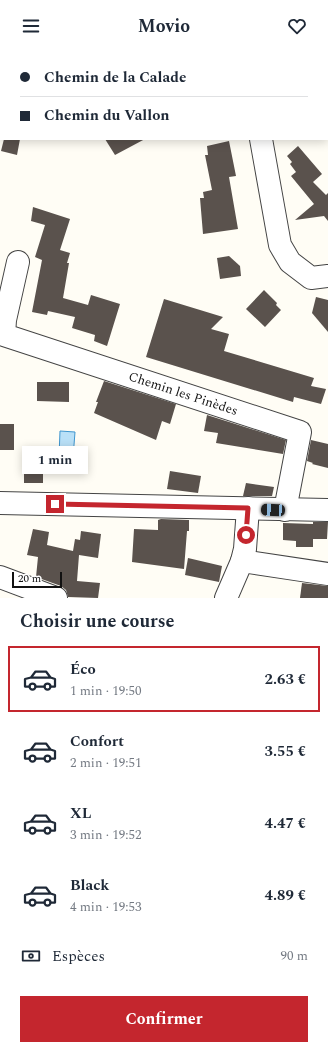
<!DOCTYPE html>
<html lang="fr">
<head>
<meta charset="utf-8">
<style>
  body { margin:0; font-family:Spectral,serif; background:#f6f6f7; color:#1f2937; height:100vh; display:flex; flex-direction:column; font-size:15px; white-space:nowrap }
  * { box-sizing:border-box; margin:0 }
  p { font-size:13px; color:#747a83 }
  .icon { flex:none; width:22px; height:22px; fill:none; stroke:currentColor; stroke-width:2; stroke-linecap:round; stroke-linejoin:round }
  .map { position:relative; height:546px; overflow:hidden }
  .sheet { display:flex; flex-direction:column; background:#fff; flex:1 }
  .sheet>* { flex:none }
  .hud { position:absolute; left:0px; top:0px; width:328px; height:88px; box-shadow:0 2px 10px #0003; display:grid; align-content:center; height:88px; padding:0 20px; background:#fff }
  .scale { position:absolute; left:12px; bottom:10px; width:50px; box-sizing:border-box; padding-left:4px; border:2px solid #111; border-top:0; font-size:11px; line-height:14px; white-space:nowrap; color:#111; -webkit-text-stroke:3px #fff; paint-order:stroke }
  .end { position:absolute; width:18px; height:18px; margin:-9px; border:5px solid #c4262e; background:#fff; box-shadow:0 0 0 2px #fff }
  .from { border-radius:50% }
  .bubble { position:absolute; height:28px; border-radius:0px; background:#fff; box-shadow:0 2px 10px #0003; font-size:13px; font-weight:700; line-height:28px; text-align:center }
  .car { position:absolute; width:12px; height:24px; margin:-12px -6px; border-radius:5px; box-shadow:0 0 3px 1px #0007; background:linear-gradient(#222 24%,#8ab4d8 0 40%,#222 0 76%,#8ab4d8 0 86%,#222 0) }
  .hud b { display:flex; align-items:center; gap:14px; height:38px; font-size:15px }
  .hud b+b { border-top:1px solid #e0e1e3 }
  .hud i { width:10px; height:10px; background:#1f2937 }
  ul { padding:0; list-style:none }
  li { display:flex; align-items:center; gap:12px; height:66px; margin:0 8px 6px; padding:0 12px; border:2px solid transparent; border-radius:0px }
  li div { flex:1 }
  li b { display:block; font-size:15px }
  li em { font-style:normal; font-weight:700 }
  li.active { border-color:#c4262e }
  li>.icon { width:36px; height:36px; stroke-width:1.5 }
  h2 { padding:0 20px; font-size:18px; line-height:48px }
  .pay { display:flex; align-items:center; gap:10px; height:44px; padding:0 20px; font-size:15px }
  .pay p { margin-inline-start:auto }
  .cta { display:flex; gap:8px; margin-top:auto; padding:8px 20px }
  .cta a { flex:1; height:46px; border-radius:0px; background:#c4262e; color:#fff; font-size:16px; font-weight:700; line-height:46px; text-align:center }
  header { display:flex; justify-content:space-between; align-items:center; height:52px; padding:0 20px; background:#fff; font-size:18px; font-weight:700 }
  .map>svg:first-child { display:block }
  .water { fill:#b9e0f7; stroke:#3f96cf }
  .building { fill:#5a524d }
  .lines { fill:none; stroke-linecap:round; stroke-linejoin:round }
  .minor-casing { stroke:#444; stroke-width:24 }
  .minor { stroke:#fff; stroke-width:22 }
  .route { stroke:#c4262e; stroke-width:5 }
  .labels { text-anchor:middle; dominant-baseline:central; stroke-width:4; stroke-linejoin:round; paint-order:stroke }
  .street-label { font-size:13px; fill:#111; stroke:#fff }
</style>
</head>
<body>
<header><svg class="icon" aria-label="menu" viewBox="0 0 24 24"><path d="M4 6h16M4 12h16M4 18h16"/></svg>Movio<svg class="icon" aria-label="heart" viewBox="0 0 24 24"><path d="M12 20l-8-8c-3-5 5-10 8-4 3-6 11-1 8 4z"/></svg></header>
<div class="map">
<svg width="328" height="546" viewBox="0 0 328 546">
  <rect width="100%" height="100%" fill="#fffdf5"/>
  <path class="water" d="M60,379L75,380L73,406L59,405Z"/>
  <g class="building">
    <path d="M4,87H20L17,103L1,99Z"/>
    <path d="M105,87H145L115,103Z"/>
    <path d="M229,89L236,124L229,125L238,177L203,182L200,146H204L203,140L212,138L205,103H208L207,94Z"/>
    <path d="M298,94L322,122L313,130L326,143L328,141V169L324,164L295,168L314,152L291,124L296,120L290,112L292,110L287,104Z"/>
    <path d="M33,155L70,167L60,198L70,201L67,211H69L63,246L88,253L91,243L120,252L107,294L94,289L95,283L72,276L75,265L48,259L47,263L32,260L42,208L35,205L45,173L31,169Z"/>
    <path d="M229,204L240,214L241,224L220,227L217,206Z"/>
    <path d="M264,238L277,251L276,253L281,258L265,275L246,257Z"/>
    <path d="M316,245L328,248V280L312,261Z"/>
    <path d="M164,247L223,265L211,277L229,282L224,299L314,326L311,334L326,337L321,352L294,345L293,350L146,305Z"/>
    <path d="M104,329L176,352L170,372L162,369L156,388L94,361L98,350H96Z"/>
    <path d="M37,330H69V350L37,349Z"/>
    <path d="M207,363L286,388L283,402L216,391L218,381L204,379Z"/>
    <rect x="0" y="372" width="14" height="26"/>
    <path d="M311,388L328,392V416L312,412L313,411L307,409Z"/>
    <path d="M24,416L43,417V431H24Z"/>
    <path d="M170,419L201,424L198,441L167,437Z"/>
    <path d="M246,431L274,435L272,444H243Z"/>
    <path d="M161,467L189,468V479H187L184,517L132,510L134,477L158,478V468Z"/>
    <path d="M313,470H328L327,487H313V495H296V489L283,488V471L313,472Z"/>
    <path d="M33,477L49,480L47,493L73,499L75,487L80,488L81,479L101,482L98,506L79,503L77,529L100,531L98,546L68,545L66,538L61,534L36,525L38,505L27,503Z"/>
    <path d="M188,506L222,514L219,530L185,523Z"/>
    <path d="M302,531L328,534V546H300Z"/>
  </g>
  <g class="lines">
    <g class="minor-casing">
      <g id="minor">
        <path d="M90,1L93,0"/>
        <path d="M0,37H1"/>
        <path d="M327,43L328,42"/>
        <path d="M261,87L280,193L290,210L311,226L328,224"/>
        <path id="s1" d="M18,210L5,268L4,283L300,380L285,458"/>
        <path d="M0,451L328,458"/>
        <path d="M242,509L328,522"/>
        <path d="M0,525L56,546"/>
        <path d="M226,546L242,509L245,497L248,456"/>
      </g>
    </g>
    <use href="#minor" class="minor"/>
  </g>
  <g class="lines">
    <path class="route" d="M55,452L248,456L246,483"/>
  </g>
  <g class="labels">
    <g class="street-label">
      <text stroke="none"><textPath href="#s1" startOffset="263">Chemin les Pinèdes</textPath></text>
    </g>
  </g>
</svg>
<div class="scale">20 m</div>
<i class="end from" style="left:246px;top:483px"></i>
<i class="end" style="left:55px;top:452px"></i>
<div class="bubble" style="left:22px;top:394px;width:66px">1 min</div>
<i class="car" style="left:273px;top:458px;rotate:273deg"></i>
<div class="hud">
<b><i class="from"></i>Chemin de la Calade</b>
<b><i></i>Chemin du Vallon</b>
</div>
</div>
<section class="sheet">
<h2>Choisir une course</h2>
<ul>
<li class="active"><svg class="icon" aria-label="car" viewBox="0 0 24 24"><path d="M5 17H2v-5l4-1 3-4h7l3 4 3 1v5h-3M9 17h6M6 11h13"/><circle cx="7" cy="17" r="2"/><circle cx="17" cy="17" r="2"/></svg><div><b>Éco</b><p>1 min · 19:50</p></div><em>2.63 €</em></li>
<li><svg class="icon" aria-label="car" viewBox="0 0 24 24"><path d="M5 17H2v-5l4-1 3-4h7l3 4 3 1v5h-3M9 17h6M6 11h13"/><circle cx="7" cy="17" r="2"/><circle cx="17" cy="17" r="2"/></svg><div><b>Confort</b><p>2 min · 19:51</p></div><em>3.55 €</em></li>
<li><svg class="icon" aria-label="car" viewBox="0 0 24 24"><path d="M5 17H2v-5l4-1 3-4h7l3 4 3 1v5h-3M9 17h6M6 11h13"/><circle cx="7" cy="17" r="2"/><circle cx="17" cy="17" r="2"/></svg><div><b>XL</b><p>3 min · 19:52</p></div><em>4.47 €</em></li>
<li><svg class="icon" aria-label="car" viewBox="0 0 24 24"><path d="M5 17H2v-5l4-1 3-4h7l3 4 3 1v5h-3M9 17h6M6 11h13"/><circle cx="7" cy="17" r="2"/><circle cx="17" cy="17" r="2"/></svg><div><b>Black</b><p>4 min · 19:53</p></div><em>4.89 €</em></li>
</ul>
<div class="pay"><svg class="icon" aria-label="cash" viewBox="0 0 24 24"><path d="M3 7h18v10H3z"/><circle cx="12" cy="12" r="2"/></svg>Espèces<p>90 m</p></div>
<div class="cta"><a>Confirmer</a></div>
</section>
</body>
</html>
